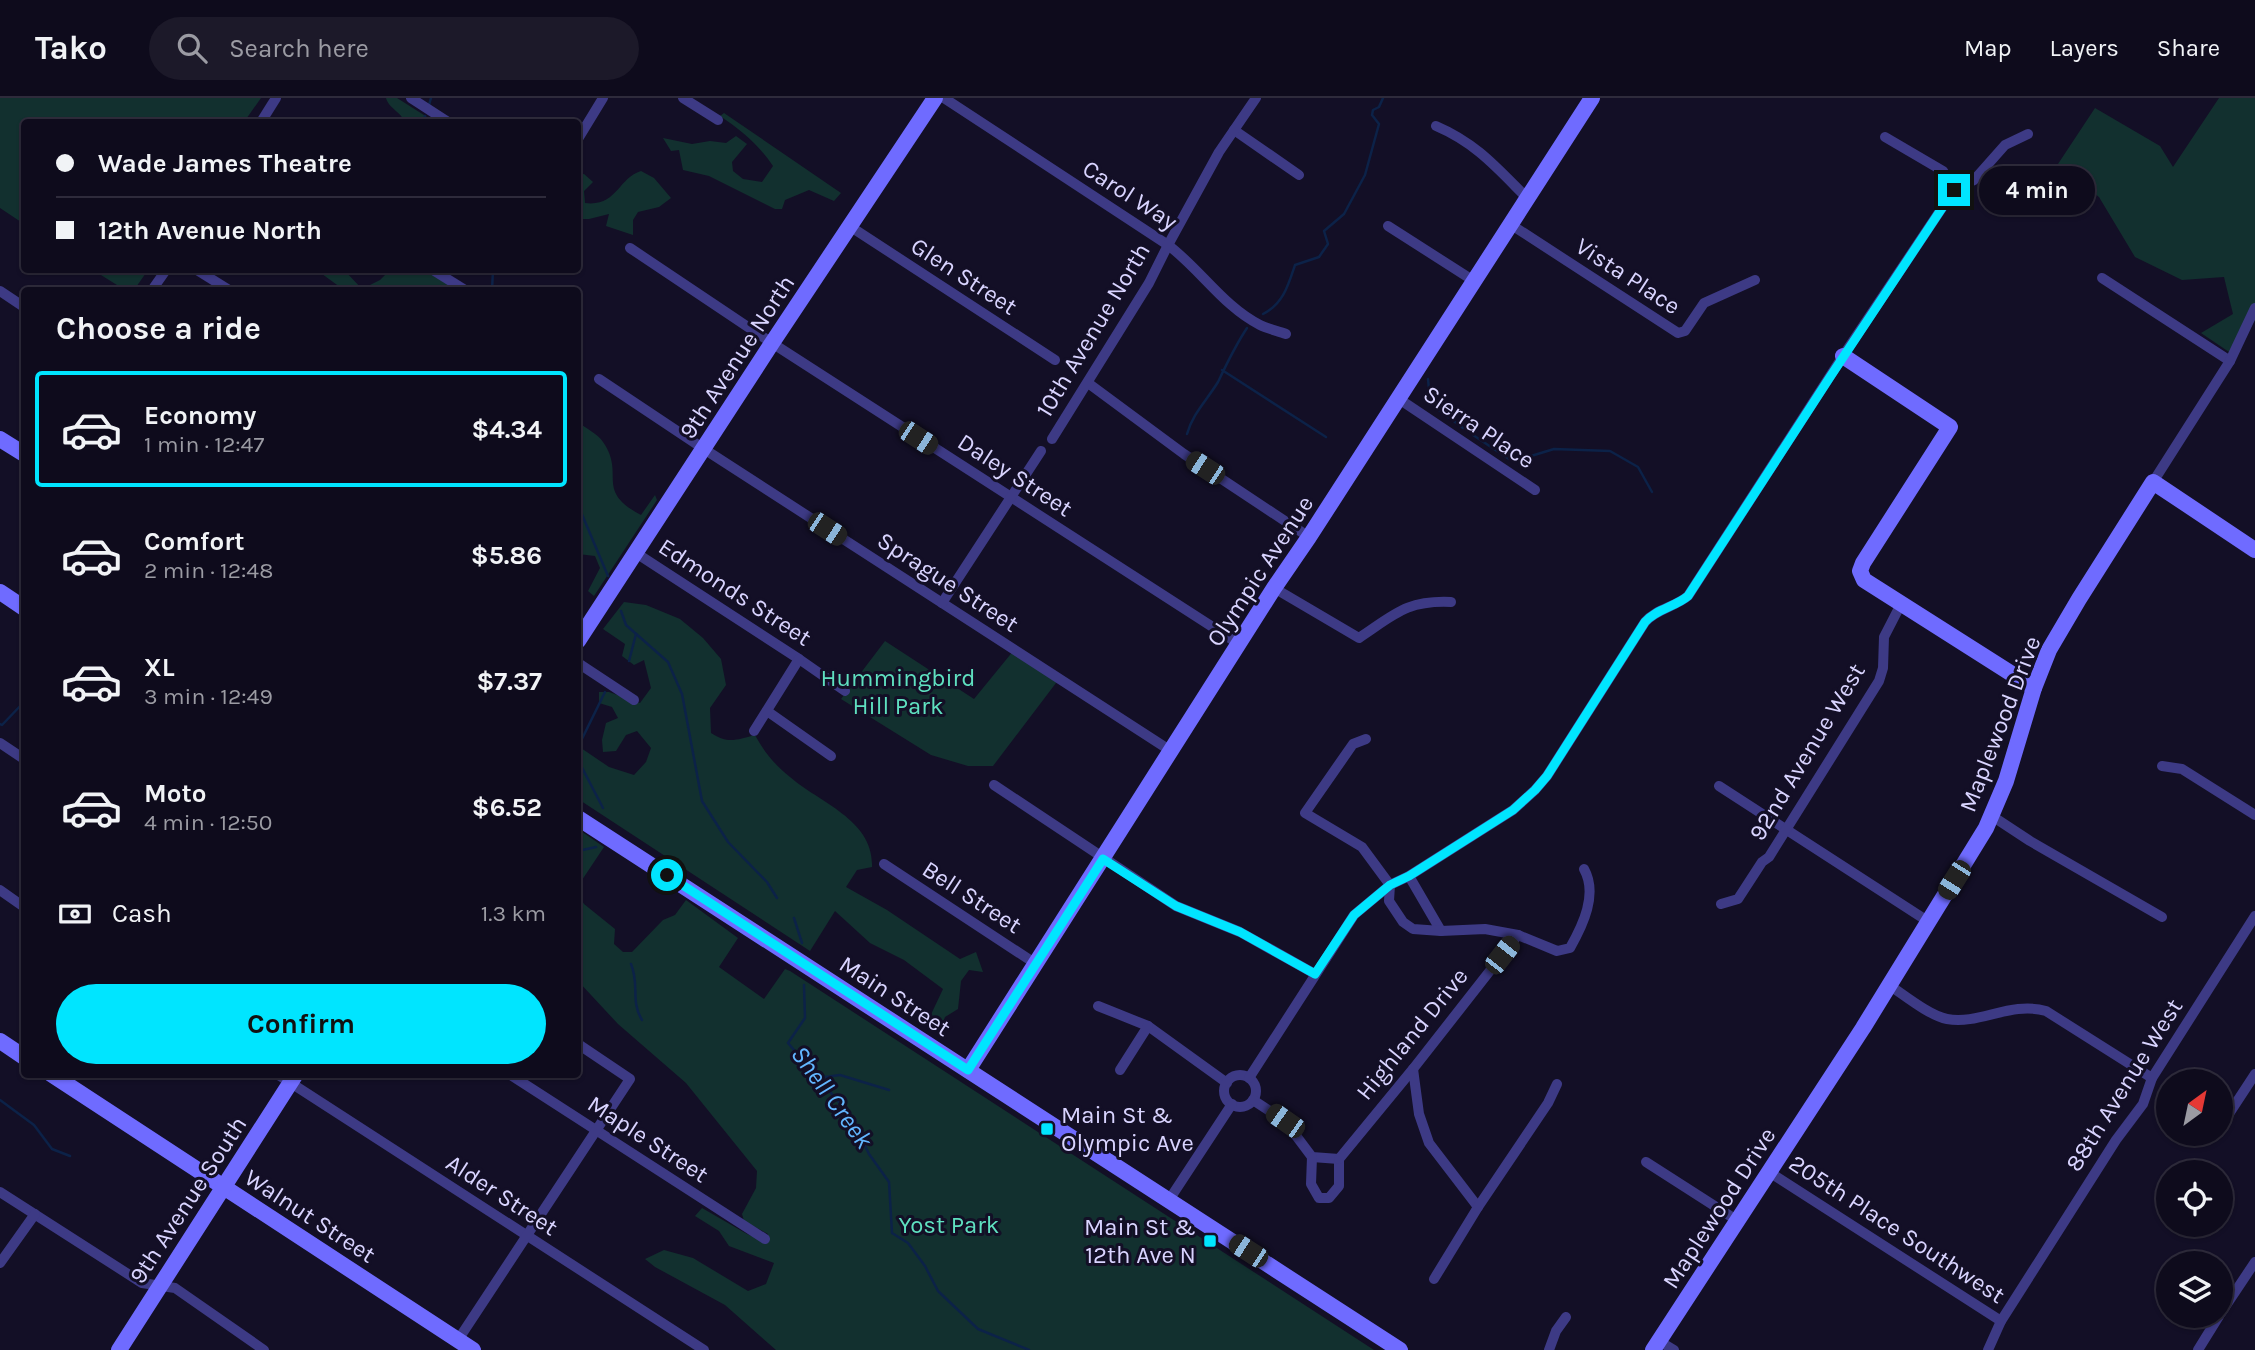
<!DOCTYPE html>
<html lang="en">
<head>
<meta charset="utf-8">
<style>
  body { margin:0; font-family:Karla,sans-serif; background:#1c1929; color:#f1f3f6; height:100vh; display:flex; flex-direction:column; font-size:26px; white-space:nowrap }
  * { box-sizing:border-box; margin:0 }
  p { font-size:23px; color:#9b9ba3 }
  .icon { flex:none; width:38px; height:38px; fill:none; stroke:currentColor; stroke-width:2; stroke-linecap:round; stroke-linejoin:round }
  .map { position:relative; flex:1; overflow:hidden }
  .drawer { position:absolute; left:21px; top:189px; width:560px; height:791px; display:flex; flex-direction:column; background:#0e0b1c; border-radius:7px; box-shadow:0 2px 5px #0004,0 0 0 2px #2e2b3b }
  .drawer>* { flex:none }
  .banner { position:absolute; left:21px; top:21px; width:560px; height:154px; border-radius:7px; box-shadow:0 2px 5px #0004,0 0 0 2px #2e2b3b; display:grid; align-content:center; height:154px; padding:0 35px; background:#0e0b1c }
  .needle { width:46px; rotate:33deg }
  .fabs { position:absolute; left:2156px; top:971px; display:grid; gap:14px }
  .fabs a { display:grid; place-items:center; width:77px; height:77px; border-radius:50%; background:#0e0b1c; box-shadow:0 2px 5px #0004,0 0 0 2px #2e2b3b; font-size:35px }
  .end { position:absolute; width:32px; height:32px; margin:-16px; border:9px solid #00e5ff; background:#111; box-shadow:0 0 0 4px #111 }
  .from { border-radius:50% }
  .bubble { position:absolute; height:49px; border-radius:24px; background:#0e0b1c; box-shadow:0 2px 5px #0004,0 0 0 2px #2e2b3b; font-size:23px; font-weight:700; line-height:49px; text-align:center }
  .car { position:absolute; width:21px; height:42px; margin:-21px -10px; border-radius:9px; box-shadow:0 0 5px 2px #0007; background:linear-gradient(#222 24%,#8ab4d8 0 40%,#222 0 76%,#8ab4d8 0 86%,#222 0) }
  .banner b { display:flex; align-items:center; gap:24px; height:66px; font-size:26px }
  .banner b+b { border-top:2px solid #2e2b3b }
  .banner i { width:18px; height:18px; background:#f1f3f6 }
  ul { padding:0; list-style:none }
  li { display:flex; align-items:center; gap:21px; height:116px; margin:0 14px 10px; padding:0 21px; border:4px solid transparent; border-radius:7px }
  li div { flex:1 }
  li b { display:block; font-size:26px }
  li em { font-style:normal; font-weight:700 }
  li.selected { border-color:#00e5ff }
  li>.icon { width:63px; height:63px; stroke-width:1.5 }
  h2 { padding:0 35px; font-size:32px; line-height:84px }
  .pay { display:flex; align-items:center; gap:18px; height:77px; padding:0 35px; font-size:26px }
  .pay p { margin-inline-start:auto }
  .button { display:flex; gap:14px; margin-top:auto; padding:14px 35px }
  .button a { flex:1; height:80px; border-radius:42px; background:#00e5ff; color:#111; font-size:28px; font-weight:700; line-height:80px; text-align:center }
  header { display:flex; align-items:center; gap:42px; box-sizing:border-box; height:98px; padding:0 35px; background:#0e0b1c; border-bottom:2px solid #2e2b3b }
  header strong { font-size:33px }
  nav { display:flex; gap:38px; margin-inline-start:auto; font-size:24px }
  .search { width:490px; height:63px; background:#1c1929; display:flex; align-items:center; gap:18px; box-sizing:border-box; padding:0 24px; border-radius:38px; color:#9b9ba3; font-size:26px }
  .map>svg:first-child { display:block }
  .green { fill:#12302f }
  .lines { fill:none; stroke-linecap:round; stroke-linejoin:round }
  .stream { stroke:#0c2248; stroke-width:2.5 }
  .street { stroke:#3d3a85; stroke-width:10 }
  .secondary { stroke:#6f6bff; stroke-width:16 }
  .route { stroke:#00e5ff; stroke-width:9 }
  .poi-dot { fill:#00e5ff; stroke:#130f26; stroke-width:2.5 }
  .labels { text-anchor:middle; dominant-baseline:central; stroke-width:6; stroke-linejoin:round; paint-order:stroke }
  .street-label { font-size:24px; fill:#d9d4ff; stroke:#130f26 }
  .park-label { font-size:24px; fill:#5fe0c0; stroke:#130f26 }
  .poi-label { font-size:24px; fill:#d9d4ff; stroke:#130f26; text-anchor:start }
  .water-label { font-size:26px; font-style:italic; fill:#62b6ff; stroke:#130f26 }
</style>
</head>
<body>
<header>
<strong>Tako</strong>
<div class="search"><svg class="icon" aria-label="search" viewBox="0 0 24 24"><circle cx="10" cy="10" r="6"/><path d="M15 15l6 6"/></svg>Search here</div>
<nav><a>Map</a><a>Layers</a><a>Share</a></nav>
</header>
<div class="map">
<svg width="2255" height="1252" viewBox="0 0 2255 1252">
  <rect width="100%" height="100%" fill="#130f26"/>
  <g class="green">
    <path d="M0,0H261L244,24H24V126L0,110Z"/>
    <path d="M386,0H397L435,24H404C402,14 389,11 386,0Z"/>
    <path d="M2219,0H2255V222L2235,258L2201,235L2233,216L2224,179L2182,182L2135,159L2099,99L2058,66L2095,10L2160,48L2173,69Z"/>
    <path d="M724,15L841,95L834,103L809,92L785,102L782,111H775L709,78L683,72L679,52L671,53L663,40L692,46L710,43L726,45L736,38L747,46L732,64L733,73L743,81L762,84L773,68C759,47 741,32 720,18Z"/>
    <path d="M641,73L654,80L671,100L659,109L638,114L633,122V137L606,128L609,116L589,121H578V77L584,76L593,84L584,93L585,105C617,109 618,80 641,73Z"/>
    <path d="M93,172H148L134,192H125Z"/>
    <path d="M319,172H344L362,191L380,182L390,172H426L460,192H415L411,191L344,192L318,173Z"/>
    <path d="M578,324C585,330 598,336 603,344C626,377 594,392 641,417L655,397L657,402L594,498L588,493L600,470L595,458L578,456Z"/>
    <path d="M624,504L646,507L680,521L703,540L721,561L726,587L710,610L711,635C728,646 736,642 755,637C765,655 774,666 790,679C820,705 874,722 872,769L857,772L846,789L887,812L960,861L976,854L983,874L969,872L961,883L958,911L945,919L940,933L927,925L943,891L904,862L870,845L835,813L810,853L578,701V648L609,669L634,677L646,664L651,650L637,633L626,637L616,653L603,654L602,642L606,625L618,620L612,609L599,605V594H609L640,605L651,590L644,562L634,567L622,558L625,546L603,531Z"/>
    <path d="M885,543L974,601L1014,552L1059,581L993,668H968L931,657L841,601Z"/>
    <path d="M578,731L604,749L578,788Z"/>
    <path d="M578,796L584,806L615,831L614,846L623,854H632L663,822L675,817L686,802L738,840L719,869L764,901L785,871L790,873L1374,1252H776L725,1207L655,1169L645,1161L664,1152L693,1160L748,1193L766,1186L774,1165L729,1148L719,1133L695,1118L702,1110L747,1136L768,1145V1136L744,1123L742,1116L756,1090L757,1073L686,985L618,926L578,883L580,871L578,869Z"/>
  </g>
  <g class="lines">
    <g class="stream">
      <path d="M429,7L431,0"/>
      <path d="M422,24L425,18"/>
      <path d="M492,192L493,172"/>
      <path d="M1263,216C1283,206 1288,188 1295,167L1319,159L1328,146L1324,133L1344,116L1365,77L1379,26L1372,17L1373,12L1379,9L1383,0"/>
      <path d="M1222,272L1326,339"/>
      <path d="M1428,281L1429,291"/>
      <path d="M1431,298L1436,310L1463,330"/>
      <path d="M1187,336C1193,315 1207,302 1218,284C1227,265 1235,248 1247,230"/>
      <path d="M1473,337L1509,361L1531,358L1554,351L1610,353L1638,369L1652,394"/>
      <path d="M578,407L608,478"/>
      <path d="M621,513L626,527L668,564L682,596L702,703L728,744L767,784L777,800"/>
      <path d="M629,563L636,536"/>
      <path d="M0,626L2,627L24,604"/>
      <path d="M578,649L605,594"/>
      <path d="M578,662L603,710"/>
      <path d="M578,753L596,749"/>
      <path d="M794,820L802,845"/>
      <path d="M631,866C640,888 630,902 642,922"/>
      <path d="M804,887L805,920L788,945L850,1017L869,1056L889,1084L892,1135L908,1145L925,1168L938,1193L978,1231L1029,1252"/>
      <path d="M818,980L840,977L889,992"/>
      <path d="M0,1002L34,1027L52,1051L70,1058"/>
    </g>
    <g class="street">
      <path d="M411,0L448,24"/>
      <path d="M683,0L718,22"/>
      <path d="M944,0L1168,147C1200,171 1224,209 1260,227C1268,231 1278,233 1286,236"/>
      <path d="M261,24L276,0"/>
      <path d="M1436,28C1476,45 1497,70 1527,100"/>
      <path d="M1234,32L1299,77"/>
      <path d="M1885,39L1943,73L1954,92"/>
      <path d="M578,41L603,0"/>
      <path d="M1510,126L1678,235L1685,233L1704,205L1755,182"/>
      <path d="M1388,128L1474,183"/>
      <path d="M851,129L1055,262"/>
      <path d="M630,150L772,245L1239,546"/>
      <path d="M197,172L229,192"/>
      <path d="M433,172L465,192"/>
      <path d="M2102,180L2230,263"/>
      <path d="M152,192L166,172"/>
      <path d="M0,193L24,209"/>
      <path d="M599,281L704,351L1171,653"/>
      <path d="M1088,285L1184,356L1309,439"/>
      <path d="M1399,301L1535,392"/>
      <path d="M1052,341L1149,185L1168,147L1219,54L1256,0"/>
      <path d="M2153,384L2230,263L2255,210"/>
      <path d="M636,455L799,561L845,593"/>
      <path d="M1274,490L1359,540C1394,517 1406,502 1451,504"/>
      <path d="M942,505L1041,353"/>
      <path d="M578,565L634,602"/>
      <path d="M767,613L831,658"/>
      <path d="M754,633L799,561"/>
      <path d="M1366,641L1353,646L1305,715L1362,749L1390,787"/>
      <path d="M0,645L24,661"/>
      <path d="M2162,668L2182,671L2255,717"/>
      <path d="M994,687L1176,808L1240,834L1315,876"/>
      <path d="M1719,688L1929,824"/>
      <path d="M1992,718L2030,743L2162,819"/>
      <path d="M884,766L1036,866"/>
      <path d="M1409,778L1441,833"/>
      <path d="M1390,787L1389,803L1403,824L1413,831L1441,833L1485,831L1518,837L1557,853L1570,850C1583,827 1598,796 1584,771"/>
      <path d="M0,792L24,809"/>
      <path d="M1721,806L1738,801L1762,764L1769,759L1879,583L1883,570L1884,539L1901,506"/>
      <path d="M1889,887C1904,897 1930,918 1947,921C1980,927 2010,903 2046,913L2152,980"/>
      <path d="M1098,908L1148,928L1227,985"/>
      <path d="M1413,971L1419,1016L1429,1045L1478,1109"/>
      <path d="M1120,972L1148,928"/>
      <path d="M277,976L704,1252"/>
      <path d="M509,976L765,1141"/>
      <circle cx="1240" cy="993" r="16"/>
      <path d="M1249,980L1354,817L1390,787L1409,778L1513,712L1535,692L1547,678L1645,524C1656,511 1675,509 1688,498L1843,258L1954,92L1974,82L2005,47L2028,36"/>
      <path d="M1253,1002L1285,1023L1312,1059L1339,1061"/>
      <path d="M2221,1028L2255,976"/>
      <path d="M1312,1059L1311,1086L1319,1100H1329L1339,1088V1061"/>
      <path d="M1339,1061L1413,971L1518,837"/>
      <path d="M1646,1064L1738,1123"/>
      <path d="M1769,1074L2001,1223"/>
      <path d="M0,1094L142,1185L175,1190L264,1252"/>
      <path d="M1169,1102L1232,1006"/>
      <path d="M0,1165L35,1116"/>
      <path d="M1434,1181L1478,1109L1548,1005L1557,986"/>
      <path d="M2221,1215L2255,1164"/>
      <path d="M458,1242L630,981L578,946"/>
      <path d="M1659,1243L1674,1252"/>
      <path d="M1549,1252L1556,1233L1566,1219"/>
      <path d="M1988,1252L2001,1223L2116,1042L2143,1006L2152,980L2255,818"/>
      <path d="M2198,1252L2219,1218"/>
    </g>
    <g class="secondary">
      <path d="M1843,258L1950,329L1863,465L1860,473L1864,482L2034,590"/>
      <path d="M0,341L24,356"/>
      <path d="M0,494L24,510"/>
      <path d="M578,543L772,245L935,0"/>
      <path d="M578,720L1400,1252"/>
      <path d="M0,943L24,959"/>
      <path d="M968,972L1274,490L1309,439L1592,0"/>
      <path d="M51,976L473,1252"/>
      <path d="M119,1252L296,976"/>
      <path d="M1653,1252L1863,930L1986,730L2006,683L2034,590L2049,552L2079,501L2153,384L2255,452"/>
    </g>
  </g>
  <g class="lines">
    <path class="route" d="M667,777L968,972L1103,761L1176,808L1240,834L1315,876L1354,817L1390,787L1409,778L1513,712L1535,692L1547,678L1645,524C1656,511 1675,509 1688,498L1830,279L1954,92"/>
  </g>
  <g class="poi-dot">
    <rect x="1040" y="1024" width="14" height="14" rx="3.5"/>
    <rect x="1203" y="1136" width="14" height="14" rx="3.5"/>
  </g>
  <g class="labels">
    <g class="street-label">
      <text transform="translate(1130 97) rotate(33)">Carol Way</text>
      <text transform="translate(964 178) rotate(33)">Glen Street</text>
      <text transform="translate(1628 178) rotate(33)">Vista Place</text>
      <text transform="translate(1093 232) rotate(-59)">10th Avenue North</text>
      <text transform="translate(737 259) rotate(-57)">9th Avenue North</text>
      <text transform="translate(1479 329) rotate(34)">Sierra Place</text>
      <text transform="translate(1015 377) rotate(33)">Daley Street</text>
      <text transform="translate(1260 473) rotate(-57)">Olympic Avenue</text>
      <text transform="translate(948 484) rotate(33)">Sprague Street</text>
      <text transform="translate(735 494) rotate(33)">Edmonds Street</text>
      <text transform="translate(2000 626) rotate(-69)">Maplewood Drive</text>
      <text transform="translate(1807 654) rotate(-59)">92nd Avenue West</text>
      <text transform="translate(972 799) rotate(33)">Bell Street</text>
      <text transform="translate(895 898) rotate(33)">Main Street</text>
      <text transform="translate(1412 936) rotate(-51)">Highland Drive</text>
      <text transform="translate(2124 987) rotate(-58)">88th Avenue West</text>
      <text transform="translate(648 1041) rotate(33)">Maple Street</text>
      <text transform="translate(502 1097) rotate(33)">Alder Street</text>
      <text transform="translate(188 1102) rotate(-57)">9th Avenue South</text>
      <text transform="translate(1719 1110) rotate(-57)">Maplewood Drive</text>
      <text transform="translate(310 1118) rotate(33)">Walnut Street</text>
      <text transform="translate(1897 1131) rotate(33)">205th Place Southwest</text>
    </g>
    <g class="park-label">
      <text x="898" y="580">Hummingbird<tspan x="898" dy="28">Hill Park</tspan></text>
      <text x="949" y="1127">Yost Park</text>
    </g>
    <g class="poi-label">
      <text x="1061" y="1017">Main St &amp;<tspan x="1061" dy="28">Olympic Ave</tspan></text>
      <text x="1196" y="1129" text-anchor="end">Main St &amp;<tspan x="1196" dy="28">12th Ave N</tspan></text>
    </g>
    <g class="water-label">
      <text transform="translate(832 999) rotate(54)">Shell Creek</text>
    </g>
  </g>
</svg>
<div class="fabs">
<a><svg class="needle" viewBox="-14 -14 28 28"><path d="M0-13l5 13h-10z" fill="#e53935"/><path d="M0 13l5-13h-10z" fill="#9b9ba3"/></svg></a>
<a><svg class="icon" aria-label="locate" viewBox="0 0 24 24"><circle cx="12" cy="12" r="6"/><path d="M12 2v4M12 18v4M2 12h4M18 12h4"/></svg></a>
<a><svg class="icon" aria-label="layers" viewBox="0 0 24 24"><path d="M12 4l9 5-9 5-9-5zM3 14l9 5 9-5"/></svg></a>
</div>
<i class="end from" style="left:667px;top:777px"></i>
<i class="end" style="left:1954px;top:92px"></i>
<div class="bubble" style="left:1979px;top:68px;width:116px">4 min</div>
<i class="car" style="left:918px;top:340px;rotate:123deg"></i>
<i class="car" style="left:1205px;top:370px;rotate:303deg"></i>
<i class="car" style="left:827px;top:431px;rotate:123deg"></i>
<i class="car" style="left:1954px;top:782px;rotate:212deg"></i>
<i class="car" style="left:1502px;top:857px;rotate:38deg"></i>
<i class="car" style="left:1285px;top:1023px;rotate:305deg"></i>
<i class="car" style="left:1248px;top:1153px;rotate:303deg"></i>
<div class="banner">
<b><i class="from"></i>Wade James Theatre</b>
<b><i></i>12th Avenue North</b>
</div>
<section class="drawer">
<h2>Choose a ride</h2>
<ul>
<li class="selected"><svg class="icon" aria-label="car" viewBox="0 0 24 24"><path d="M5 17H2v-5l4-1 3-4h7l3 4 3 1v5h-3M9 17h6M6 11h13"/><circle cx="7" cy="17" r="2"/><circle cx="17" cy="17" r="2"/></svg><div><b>Economy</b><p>1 min · 12:47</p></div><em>$4.34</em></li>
<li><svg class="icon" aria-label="car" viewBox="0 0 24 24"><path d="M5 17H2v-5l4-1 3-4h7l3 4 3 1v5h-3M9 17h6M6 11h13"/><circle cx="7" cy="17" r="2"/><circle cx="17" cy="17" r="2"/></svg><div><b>Comfort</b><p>2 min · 12:48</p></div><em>$5.86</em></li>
<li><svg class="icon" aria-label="car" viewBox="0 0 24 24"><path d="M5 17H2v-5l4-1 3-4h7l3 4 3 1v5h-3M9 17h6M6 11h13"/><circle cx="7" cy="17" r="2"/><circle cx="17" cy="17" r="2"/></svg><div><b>XL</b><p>3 min · 12:49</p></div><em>$7.37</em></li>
<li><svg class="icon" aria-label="car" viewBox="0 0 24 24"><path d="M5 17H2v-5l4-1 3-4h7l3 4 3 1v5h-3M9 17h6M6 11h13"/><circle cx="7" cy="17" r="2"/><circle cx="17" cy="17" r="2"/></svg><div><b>Moto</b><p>4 min · 12:50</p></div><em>$6.52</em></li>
</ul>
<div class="pay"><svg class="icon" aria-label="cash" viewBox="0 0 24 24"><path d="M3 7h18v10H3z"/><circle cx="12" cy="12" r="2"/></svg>Cash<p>1.3 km</p></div>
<div class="button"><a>Confirm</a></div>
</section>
</div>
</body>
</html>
